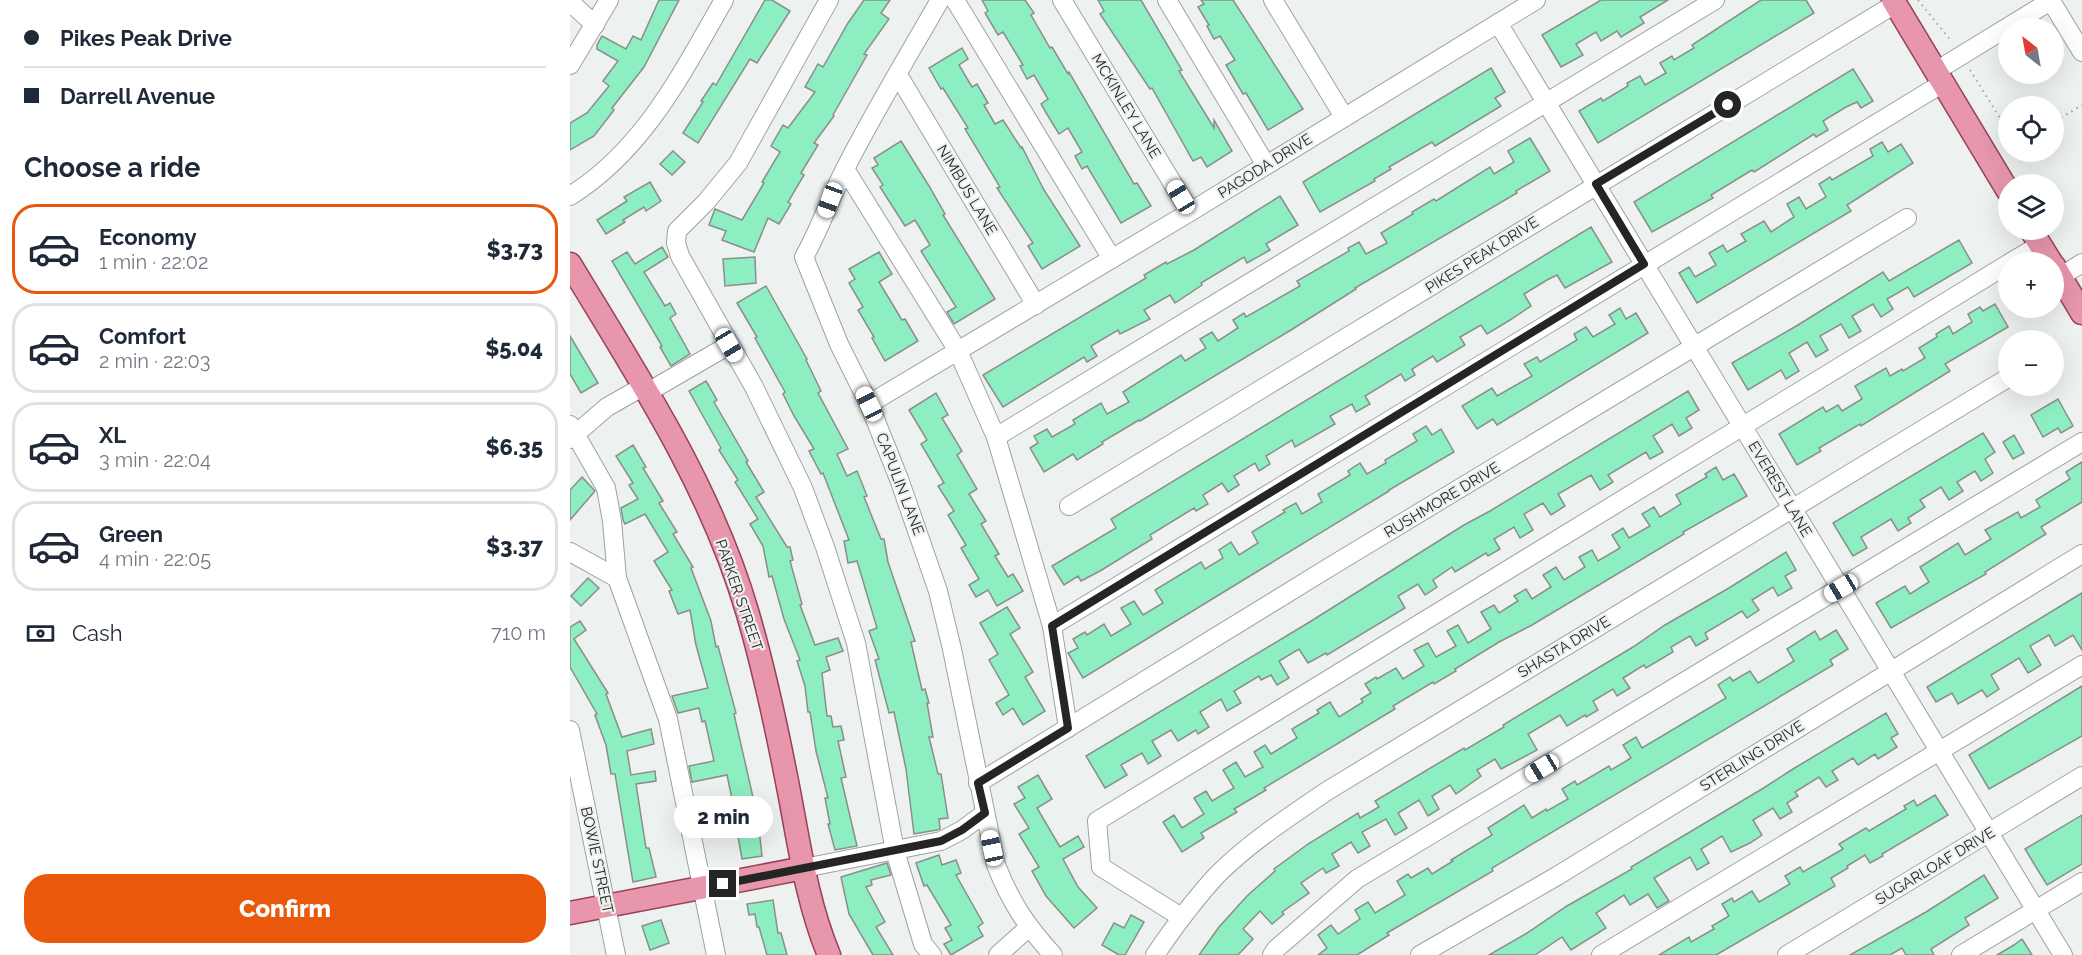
<!DOCTYPE html>
<html lang="en">
<head>
<meta charset="utf-8">
<style>
  body { margin:0; font-family:Raleway,sans-serif; background:#f2f2f3; color:#1f2937; height:100vh; display:flex; flex-direction:column; font-size:22px; white-space:nowrap }
  * { box-sizing:border-box; margin:0 }
  p { font-size:20px; color:#747a83 }
  .icon { flex:none; width:33px; height:33px; fill:none; stroke:currentColor; stroke-width:2; stroke-linecap:round; stroke-linejoin:round }
  .map { position:relative; flex:1; overflow:hidden }
  .panel { display:flex; flex-direction:column; background:#fff; width:570px }
  .panel>* { flex:none }
  .guide { display:grid; align-content:center; height:132px; padding:0 24px; background:#fff }
  .needle { width:39px; rotate:329deg }
  .fabs { position:absolute; left:1428px; top:18px; display:grid; gap:12px }
  .fabs a { display:grid; place-items:center; width:66px; height:66px; border-radius:50%; background:#fff; box-shadow:0 6px 24px #0002; font-size:30px }
  .end { position:absolute; width:27px; height:27px; margin:-14px; border:8px solid #242524; background:#fff; box-shadow:0 0 0 3px #fff }
  .from { border-radius:50% }
  .bubble { position:absolute; height:42px; border-radius:21px; background:#fff; box-shadow:0 6px 24px #0002; font-size:20px; font-weight:800; line-height:42px; text-align:center }
  .car { position:absolute; width:18px; height:36px; margin:-18px -9px; border-radius:8px; box-shadow:0 0 4px 2px #0007; background:linear-gradient(#fff 24%,#345 0 40%,#fff 0 76%,#345 0 86%,#fff 0) }
  .guide b { display:flex; align-items:center; gap:21px; height:57px; font-size:22px }
  .guide b+b { border-top:2px solid #e0e1e3 }
  .guide i { width:15px; height:15px; background:#1f2937 }
  ul { padding:0; list-style:none }
  li { display:flex; align-items:center; gap:18px; height:90px; margin:0 12px 9px; padding:0 12px; border:3px solid #e0e1e3; border-radius:24px }
  li div { flex:1 }
  li b { display:block; font-size:22px }
  li em { font-style:normal; font-weight:800 }
  li.current { border-color:#ea580c }
  li>.icon { width:54px; height:54px; stroke-width:1.5 }
  h2 { padding:0 24px; font-size:27px; line-height:72px }
  .pay { display:flex; align-items:center; gap:15px; height:66px; padding:0 24px; font-size:22px }
  .pay p { margin-inline-start:auto }
  .primary-button { display:flex; gap:12px; margin-top:auto; padding:12px 24px }
  .primary-button a { flex:1; height:69px; border-radius:24px; background:#ea580c; color:#fff; font-size:24px; font-weight:800; line-height:69px; text-align:center }
  main { display:flex; flex:1; min-height:0 }
  .map>svg:first-child { display:block }
  .building { fill:#8deec1; stroke:#8a8e8c; stroke-width:1.5 }
  .lines { fill:none; stroke-linecap:round; stroke-linejoin:round }
  .minor-casing { stroke:#9fa2a0; stroke-width:20 }
  .major-casing { stroke:#984159; stroke-width:25 }
  .path { stroke:#a3a6a5; stroke-width:2; stroke-dasharray:1.5 4.5; stroke-linecap:butt }
  .minor { stroke:#fff; stroke-width:18 }
  .major { stroke:#e796ac; stroke-width:22 }
  .route { stroke:#242524; stroke-width:8 }
  .labels { text-anchor:middle; dominant-baseline:central; stroke-width:4.5; stroke-linejoin:round; paint-order:stroke }
  .street-label { font-size:15px; fill:#242524; stroke:#edf1ef }
</style>
</head>
<body>
<main>
<section class="panel">
<div class="guide">
<b><i class="from"></i>Pikes Peak Drive</b>
<b><i></i>Darrell Avenue</b>
</div>
<h2>Choose a ride</h2>
<ul>
<li class="current"><svg class="icon" aria-label="car" viewBox="0 0 24 24"><path d="M5 17H2v-5l4-1 3-4h7l3 4 3 1v5h-3M9 17h6M6 11h13"/><circle cx="7" cy="17" r="2"/><circle cx="17" cy="17" r="2"/></svg><div><b>Economy</b><p>1 min · 22:02</p></div><em>$3.73</em></li>
<li><svg class="icon" aria-label="car" viewBox="0 0 24 24"><path d="M5 17H2v-5l4-1 3-4h7l3 4 3 1v5h-3M9 17h6M6 11h13"/><circle cx="7" cy="17" r="2"/><circle cx="17" cy="17" r="2"/></svg><div><b>Comfort</b><p>2 min · 22:03</p></div><em>$5.04</em></li>
<li><svg class="icon" aria-label="car" viewBox="0 0 24 24"><path d="M5 17H2v-5l4-1 3-4h7l3 4 3 1v5h-3M9 17h6M6 11h13"/><circle cx="7" cy="17" r="2"/><circle cx="17" cy="17" r="2"/></svg><div><b>XL</b><p>3 min · 22:04</p></div><em>$6.35</em></li>
<li><svg class="icon" aria-label="car" viewBox="0 0 24 24"><path d="M5 17H2v-5l4-1 3-4h7l3 4 3 1v5h-3M9 17h6M6 11h13"/><circle cx="7" cy="17" r="2"/><circle cx="17" cy="17" r="2"/></svg><div><b>Green</b><p>4 min · 22:05</p></div><em>$3.37</em></li>
</ul>
<div class="pay"><svg class="icon" aria-label="cash" viewBox="0 0 24 24"><path d="M3 7h18v10H3z"/><circle cx="12" cy="12" r="2"/></svg>Cash<p>710 m</p></div>
<div class="primary-button"><a>Confirm</a></div>
</section>
<div class="map">
<svg width="1512" height="955" viewBox="0 0 1512 955">
  <rect width="100%" height="100%" fill="#edf1ef"/>
  <g class="building">
    <path d="M89,0H109L74,67L42,108L44,110L24,136L0,150V123L17,113L39,86L33,81L48,61L27,49V45L32,36L56,49L63,36L71,40Z"/>
    <path d="M195,0H202L220,11L187,63L180,59L128,143L113,133L133,102L131,101L143,83L146,85Z"/>
    <path d="M294,0H320L311,13L319,19L294,54L297,55L263,115L264,116L244,143L248,145L231,173L234,175L218,202L221,204L209,224L198,218L184,252L152,240L156,231L139,225L145,209L172,220L194,183L192,182L210,152L201,146L213,125L218,128L245,92L235,87L248,64L253,67L278,23Z"/>
    <path d="M412,0H455L464,13L461,15L480,48L482,47L498,74L499,72L564,184L567,183L581,206L551,223L517,166L512,169L505,156L512,152L498,128L489,134L478,116L471,104L478,99L464,75L457,79L450,66L453,65L433,32L428,35L415,13L418,11Z"/>
    <path d="M528,0H571L612,70L609,71L644,128V120L662,151L637,167L631,157L623,161L582,88L580,89L530,14L534,11Z"/>
    <path d="M631,0H663L733,109L698,130L676,93L673,94L656,65L665,60L650,36L644,39L637,26L639,25L628,7L634,4Z"/>
    <path d="M1031,0H1098L1070,17L1074,23L1051,37L1047,31L1031,41L1026,32L1006,44L1013,55L991,67L972,35Z"/>
    <path d="M1191,0H1236L1244,13L1028,143L1009,111L1031,98L1033,101L1058,86L1057,83L1070,76L1075,85L1096,73L1090,63L1102,56L1104,60L1124,48L1122,45Z"/>
    <path d="M392,48L398,59L389,65L402,87L407,84L418,103L414,105L425,124L433,120L451,148L452,147L474,190L510,246L472,269L458,246L463,243L427,188L430,187L395,129L398,128L373,88L371,89L359,68Z"/>
    <path d="M921,68L935,92L925,98L931,106L865,146L862,142L819,167L821,169L804,179L805,181L750,212L733,182Z"/>
    <path d="M1283,69L1303,101L1291,108L1287,102L1276,107L1253,121L1258,130L1246,137L1244,134L1184,172L1182,170L1141,195L1143,198L1082,232L1064,202Z"/>
    <path d="M960,138L980,171L946,191L947,193L785,288L786,289L721,330L570,421L569,420L532,442L533,444L507,460L503,454L474,472L460,448L468,443L464,436L477,429L482,437L505,424L503,420L531,403L537,414L559,402L553,392L611,355L615,361L636,348L630,339L642,332L648,341L668,328L663,320L674,313L676,317L730,286L727,281L779,251L778,248L789,242L796,254L817,243L811,233L843,214L842,212L864,199L866,201L920,167L924,174L944,162L938,151Z"/>
    <path d="M331,141L359,186L375,214L373,215L425,299L384,324L377,312L386,307L351,251L360,245L345,220L335,226L310,187L313,185L302,168L308,165L304,158Z"/>
    <path d="M1312,142L1318,152L1331,144L1343,163L1277,205L1281,211L1127,303L1109,273L1119,267L1125,277L1146,265L1139,253L1153,245L1157,252L1176,241L1171,234L1194,221L1201,232L1224,217L1217,204L1229,197L1236,209L1256,197L1249,184L1260,177L1262,180L1303,156L1300,149Z"/>
    <path d="M103,151L115,162L102,175L90,164Z"/>
    <path d="M80,182L91,201L76,211L74,207L53,220L55,222L36,234L27,220L57,201L54,197Z"/>
    <path d="M710,196L728,225L696,244L700,250L677,263L674,257L631,283L632,285L605,303L600,295L574,310L580,319L550,334L548,330L521,346L527,356L517,362L514,357L433,407L413,375L576,278L574,275L596,262L597,264L624,250Z"/>
    <path d="M1021,227L1042,262L995,288L987,275L977,280L954,294L961,306L940,320L917,334L911,325L890,337L895,345L867,362L863,356L842,369L845,375L835,381L831,374L795,396L800,404L786,412L782,404L760,416L765,424L725,447L722,440L696,456L700,464L689,471L685,463L664,476L669,485L658,492L652,483L633,495L638,504L626,511L624,508L580,535L582,539L530,571L511,581L508,576L494,585L482,566L546,528L541,519Z"/>
    <path d="M1389,240L1402,263L1344,297L1338,287L1317,299L1323,309L1311,317L1303,304L1282,316L1291,331L1279,338L1271,324L1250,336L1258,350L1246,357L1237,342L1219,353L1229,371L1216,379L1211,370L1178,390L1162,363L1228,325L1313,272L1319,281Z"/>
    <path d="M92,247L98,257L74,272L95,306L100,303L106,314L100,318L120,354L101,366L90,347L92,346L42,261L57,252L65,264Z"/>
    <path d="M309,252L322,274L309,282L332,320L335,319L348,341L315,361L302,338L304,337L288,310L293,307L279,283L285,279L279,269Z"/>
    <path d="M185,257L186,283L155,286L153,259Z"/>
    <path d="M196,286L237,359L236,360L251,391L248,393L278,449L267,454L277,476L287,471L297,496L294,497L311,539H314L318,562L345,641L341,642L352,690L355,689L359,703H357L363,737H359L368,774H371L378,818L369,819L370,829L367,830L344,834L336,769L324,712L319,713L305,660L309,659L299,631L307,628L287,561L278,563L274,541L279,540L253,473L251,474L239,451L244,449L224,416L213,394L215,392L185,338L187,337L167,303Z"/>
    <path d="M1425,304L1438,327L1375,364L1380,371L1291,426L1290,424L1249,448L1251,451L1227,465L1209,434L1253,407L1256,412L1268,405L1272,411L1292,399L1285,386L1316,368L1320,376L1332,369L1333,371L1355,358L1349,348L1367,337L1366,334L1379,326L1383,334L1402,322L1398,314L1410,307L1413,311Z"/>
    <path d="M1050,308L1056,319L1066,313L1078,333L927,425L923,419L907,429L892,406L922,388L927,396L962,376L954,364L967,357L970,362L1007,340L1004,334L1016,327L1023,337L1045,324L1039,315Z"/>
    <path d="M0,336L28,383L11,393L0,374Z"/>
    <path d="M136,381L147,400L144,402L178,461L176,462L194,492L186,497L217,547H220L223,560L220,561L232,604L230,605L245,645L268,638L273,651L256,657L260,670L252,673L257,716H261L263,727L271,726L274,740L268,741L276,777L271,778L287,846L265,850L258,824H260L255,798H258L246,751L240,712H238L235,686L227,661L230,660L214,619L202,576L199,577L193,546L180,524L188,519L165,482L168,480L149,450L151,448L119,391Z"/>
    <path d="M1118,391L1129,410L1116,418L1122,428L1109,436L1102,424L1083,436L1093,452L1080,459L1076,452L1038,475L1043,482L1030,490L1021,475L988,494L995,506L981,515L973,503L954,514L963,530L950,538L944,527L924,539L930,549L918,556L916,553L885,572L882,567L863,580L867,587L855,595L848,584L828,596L835,608L757,655L756,653L738,663L729,649L709,661L719,678L707,685L701,675L691,680L689,676L664,691L671,703L657,711L651,699L630,712L639,727L628,734L626,730L608,741L601,730L582,741L591,756L578,764L572,753L551,765L557,775L535,788L516,756L738,623L894,525L920,511Z"/>
    <path d="M366,393L378,415L372,418L392,451L387,455L407,489L399,494L416,521L411,524L429,554L425,556L438,577L443,574L453,591L427,606L418,590L406,597L399,585L409,579L391,548L396,545L378,515L384,511L368,486L374,483L351,444L357,440L339,410Z"/>
    <path d="M1488,399L1503,426L1491,433L1488,428L1473,437L1461,415Z"/>
    <path d="M856,426L862,435L871,429L884,452L819,490V491L513,678L498,653L508,648L503,639L515,632L517,635L534,624L541,636L561,624L551,608L564,601L573,615L593,603L585,590L631,562L635,569L653,558L649,550L661,542L669,555L688,543L682,532L715,512L713,510L726,503L732,514L752,502L748,494L780,475L778,471L790,463L797,474L816,463L815,460L847,441L843,434Z"/>
    <path d="M1413,433L1425,452L1415,459L1423,473L1411,481L1405,471L1387,482L1393,491L1379,500L1371,487L1350,500L1355,507L1338,518L1341,523L1328,531L1321,519L1291,537L1297,548L1283,556L1263,523Z"/>
    <path d="M1444,435L1454,453L1443,459L1433,442Z"/>
    <path d="M63,445L76,467L73,468L93,501L89,503L107,532L103,534L123,567L121,568L141,621L146,647L148,646L166,713L164,714L188,819L192,856L172,859L164,814L151,817L148,802L162,799L157,775L122,782L119,766L144,761L135,721L132,722L129,708L108,713L102,696L138,688L126,645L120,610L108,614L99,591L102,590L84,561L98,552L75,514L55,524L53,520L51,508L68,499L59,485L63,483L46,456Z"/>
    <path d="M1512,462V502L1471,527L1476,534L1415,572L1416,574L1321,628L1306,603L1335,586L1340,594L1359,582L1350,567L1388,543L1395,555L1421,539L1415,530L1448,512L1451,518L1470,507L1466,500L1500,479L1496,472Z"/>
    <path d="M1146,467L1153,480L1164,474L1177,496L1113,532L1114,534L962,625L929,642L885,669L886,671L864,684L863,682L823,706L825,709L694,788L696,790L664,809L667,812L631,833L634,838L612,852L593,822L604,815L612,828L634,814L624,798L636,791L642,801L664,788L653,770L666,762L675,777L693,767L684,752L695,745L701,754L727,738L722,729L749,713L747,710L760,702L769,717L793,702L791,699L801,693L795,684L806,677L807,679L826,668L833,679L854,666L844,650L858,643L866,657L886,646L877,631L888,625L898,643L921,629L911,612L924,605L929,613L948,601L944,596L956,589L962,599L981,587L973,575L986,567L994,580L1015,567L1009,557L1022,550L1028,561L1050,548L1042,535L1053,528L1059,538L1080,526L1072,514L1084,507L1090,517L1111,504L1106,495L1137,477L1135,474Z"/>
    <path d="M12,477L25,491L0,520V490Z"/>
    <path d="M1216,552L1226,570L1215,576L1222,588L1208,596L1203,587L1182,600L1189,610L1177,618L1172,611L1135,633L1138,639L1126,646L1120,636L1101,647L1103,652L1076,668L1074,665L1053,678L1060,688L1047,696L1043,689L1023,701L1028,710L1016,717L1015,715L997,726L990,715L958,734L967,750L931,769L925,759L907,770L911,776L886,794L880,785L862,796L869,809L858,816L849,800L828,813L837,828L825,835L816,819L792,832L800,846L788,853L781,842L762,854L769,866L756,873L753,868L731,883L739,893L712,912L714,914L702,924L690,911L673,929L683,939L668,955H629L649,927L677,896L705,871L704,869L738,844L788,813L790,818L809,807L805,801L894,748L895,750L934,727L933,725L1063,647L1095,625L1159,588Z"/>
    <path d="M18,578L29,588L11,606L1,596Z"/>
    <path d="M1512,593V650L1503,635L1485,646L1479,635L1460,646L1471,665L1458,673L1449,658L1421,675L1429,689L1417,697L1412,690L1388,704L1382,693L1366,702L1357,687Z"/>
    <path d="M437,607L450,628L440,634L463,672L455,677L475,711L453,725L443,708L433,715L426,703L439,695L419,660L428,654L410,623Z"/>
    <path d="M10,621L16,630L4,639L38,693L36,694L52,737L81,729L84,744L57,751L61,775L85,771L86,781L66,784L76,848H79L86,877L63,882L45,774H41L36,745L25,715L27,714L0,667V627Z"/>
    <path d="M1266,630L1278,649L1260,660L1263,665L922,868L923,871L817,933L819,935L787,955H748L757,948L748,935L761,925L768,934L790,919L785,910L798,902L805,913L835,895L827,881L838,874L841,878L858,868L862,874L883,861L881,860L922,835L918,828L954,805L962,818L976,809L977,811L998,799L992,789L1005,781L1007,785L1039,766L1041,770L1061,758L1053,745L1066,737L1072,748L1156,698L1148,685L1160,677L1163,681L1180,671L1188,683L1224,661L1217,649L1245,631L1250,640Z"/>
    <path d="M1512,686V736L1419,789L1399,755Z"/>
    <path d="M1316,713L1328,734L1321,738L1327,747L1308,759L1305,754L1288,765L1283,758L1262,771L1268,780L1256,787L1249,777L1225,792L1228,796L1217,803L1222,812L1210,819L1203,808L1183,820L1192,835L1180,843L1161,852L1152,836L1131,849L1139,863L1127,870L1120,857L1084,878L1099,901L1087,908L1078,894L1060,905L1054,895L1026,913L1036,928L1001,950L992,937L965,955H919L957,933L997,906L1062,869L1061,867L1192,789L1223,769Z"/>
    <path d="M468,775L482,799L467,808L490,847L508,836L514,847L493,859L508,887L527,908L504,928L476,896L462,871L469,867L449,834L459,828L444,804L455,798L448,787Z"/>
    <path d="M1365,795L1378,815L1312,854L1313,856L1300,863L1295,855L1277,866L1278,868L1261,878L1265,886L1222,911L1146,955H1089L1119,937L1121,942L1144,929L1142,926L1159,916L1152,904L1162,898L1164,902L1182,891L1189,902L1220,884L1215,876L1230,867L1233,872L1273,849L1269,844L1296,828L1299,831L1336,809L1334,806L1344,800L1347,806Z"/>
    <path d="M1512,815V864L1477,885L1455,849Z"/>
    <path d="M369,855L372,865L386,860L391,873L386,875L413,923L408,927L413,936L381,955L374,944L382,940L375,928L381,925L357,885L354,886L346,863Z"/>
    <path d="M317,863L321,875L301,880L302,885L296,887L315,922L306,927L323,955H303L279,914L271,877Z"/>
    <path d="M1414,875L1428,898L1395,918L1399,925L1361,949L1364,955H1336L1332,948L1320,955H1280L1356,912Z"/>
    <path d="M203,900L208,933H211L217,955H197L189,927H187L185,914L179,915L177,904Z"/>
    <path d="M561,915L574,922L555,955H549L532,945L544,923L554,928Z"/>
    <path d="M91,920L99,943L80,950L72,926Z"/>
    <path d="M1452,939L1462,955H1427L1444,945Z"/>
  </g>
  <g class="lines">
    <g class="minor-casing">
      <g id="minor">
        <path d="M259,0L168,163L136,202L107,231L106,243L110,256L184,387L233,488L255,547L286,643L325,851L353,944L362,955"/>
        <path d="M370,0C338,56 304,112 275,169C260,198 250,229 234,257L269,344L299,404L329,479L368,591L382,649L426,865C441,903 456,925 483,955"/>
        <path d="M385,0L542,259"/>
        <path d="M492,0L620,212"/>
        <path d="M597,0L696,165"/>
        <path d="M703,0L774,117"/>
        <path d="M1481,1L1512,52"/>
        <path d="M0,2L25,25"/>
        <path d="M928,23L1493,955"/>
        <path d="M0,65L39,0"/>
        <path d="M1366,71L1482,0"/>
        <path d="M328,75L466,305"/>
        <path d="M275,169L388,351L426,437L482,626L498,728"/>
        <path d="M0,196C74,150 112,73 154,0"/>
        <path d="M1441,262L1470,245"/>
        <path d="M1490,277L1512,263"/>
        <path d="M78,392L159,345"/>
        <path d="M299,404L620,212L966,0"/>
        <path d="M0,425L36,488L42,521L47,578L98,719L146,955"/>
        <path d="M426,437L1145,0"/>
        <path d="M0,439L37,407L74,386"/>
        <path d="M499,506L1325,4"/>
        <path d="M0,552L47,578"/>
        <path d="M482,626L1373,83"/>
        <path d="M0,730L46,955"/>
        <path d="M408,783L763,565L1337,218"/>
        <path d="M234,868L371,841L392,830L415,813"/>
        <path d="M611,917L531,867L527,821L1438,264"/>
        <path d="M428,955L458,928"/>
        <path d="M585,955C604,927 624,900 647,875C680,842 719,817 757,791L1436,379"/>
        <path d="M702,955L706,949L787,879L1512,442"/>
        <path d="M850,955L987,876L1512,554"/>
        <path d="M1031,955L1512,665"/>
        <path d="M1217,955L1512,776"/>
        <path d="M1391,955L1512,882"/>
      </g>
    </g>
    <g class="major-casing">
      <g id="major">
        <path d="M1323,0L1438,191"/>
        <path d="M1461,230L1481,262"/>
        <path d="M0,264C67,375 140,485 177,611C195,672 208,734 220,797C230,850 238,905 259,955"/>
        <path d="M1484,266L1512,313"/>
        <path d="M0,913L234,868"/>
      </g>
    </g>
    <g class="path">
      <path d="M1348,0L1382,42"/>
      <path d="M1400,70L1438,131"/>
      <path d="M1486,121L1512,105"/>
    </g>
    <use href="#minor" class="minor"/>
    <use href="#major" class="major"/>
  </g>
  <g class="lines">
    <path class="route" d="M153,884L371,841L392,830L415,813L408,783L498,728L482,626L1074,264L1026,184L1158,105"/>
  </g>
  <g class="labels">
    <g class="street-label">
      <text transform="translate(556 106) rotate(59)">MCKINLEY LANE</text>
      <text transform="translate(695 166) rotate(-32)">PAGODA DRIVE</text>
      <text transform="translate(397 190) rotate(59)">NIMBUS LANE</text>
      <text transform="translate(912 255) rotate(-32)">PIKES PEAK DRIVE</text>
      <text transform="translate(330 484) rotate(69)">CAPULIN LANE</text>
      <text transform="translate(1210 489) rotate(59)">EVEREST LANE</text>
      <text transform="translate(872 500) rotate(-31)">RUSHMORE DRIVE</text>
      <text transform="translate(169 595) rotate(71)">PARKER STREET</text>
      <text transform="translate(994 647) rotate(-31)">SHASTA DRIVE</text>
      <text transform="translate(1182 756) rotate(-32)">STERLING DRIVE</text>
      <text transform="translate(27 860) rotate(78)">BOWIE STREET</text>
      <text transform="translate(1365 866) rotate(-31)">SUGARLOAF DRIVE</text>
    </g>
  </g>
</svg>
<div class="fabs">
<a><svg class="needle" viewBox="-14 -14 28 28"><path d="M0-13l5 13h-10z" fill="#e53935"/><path d="M0 13l5-13h-10z" fill="#747a83"/></svg></a>
<a><svg class="icon" aria-label="locate" viewBox="0 0 24 24"><circle cx="12" cy="12" r="6"/><path d="M12 2v4M12 18v4M2 12h4M18 12h4"/></svg></a>
<a><svg class="icon" aria-label="layers" viewBox="0 0 24 24"><path d="M12 4l9 5-9 5-9-5zM3 14l9 5 9-5"/></svg></a>
<a>+</a>
<a>−</a>
</div>
<i class="end from" style="left:1158px;top:105px"></i>
<i class="end" style="left:153px;top:884px"></i>
<div class="bubble" style="left:104px;top:796px;width:99px">2 min</div>
<i class="car" style="left:611px;top:197px;rotate:329deg"></i>
<i class="car" style="left:260px;top:200px;rotate:200deg"></i>
<i class="car" style="left:159px;top:345px;rotate:149deg"></i>
<i class="car" style="left:299px;top:404px;rotate:334deg"></i>
<i class="car" style="left:1271px;top:588px;rotate:239deg"></i>
<i class="car" style="left:972px;top:768px;rotate:239deg"></i>
<i class="car" style="left:422px;top:848px;rotate:348deg"></i>
</div>
</main>
</body>
</html>
